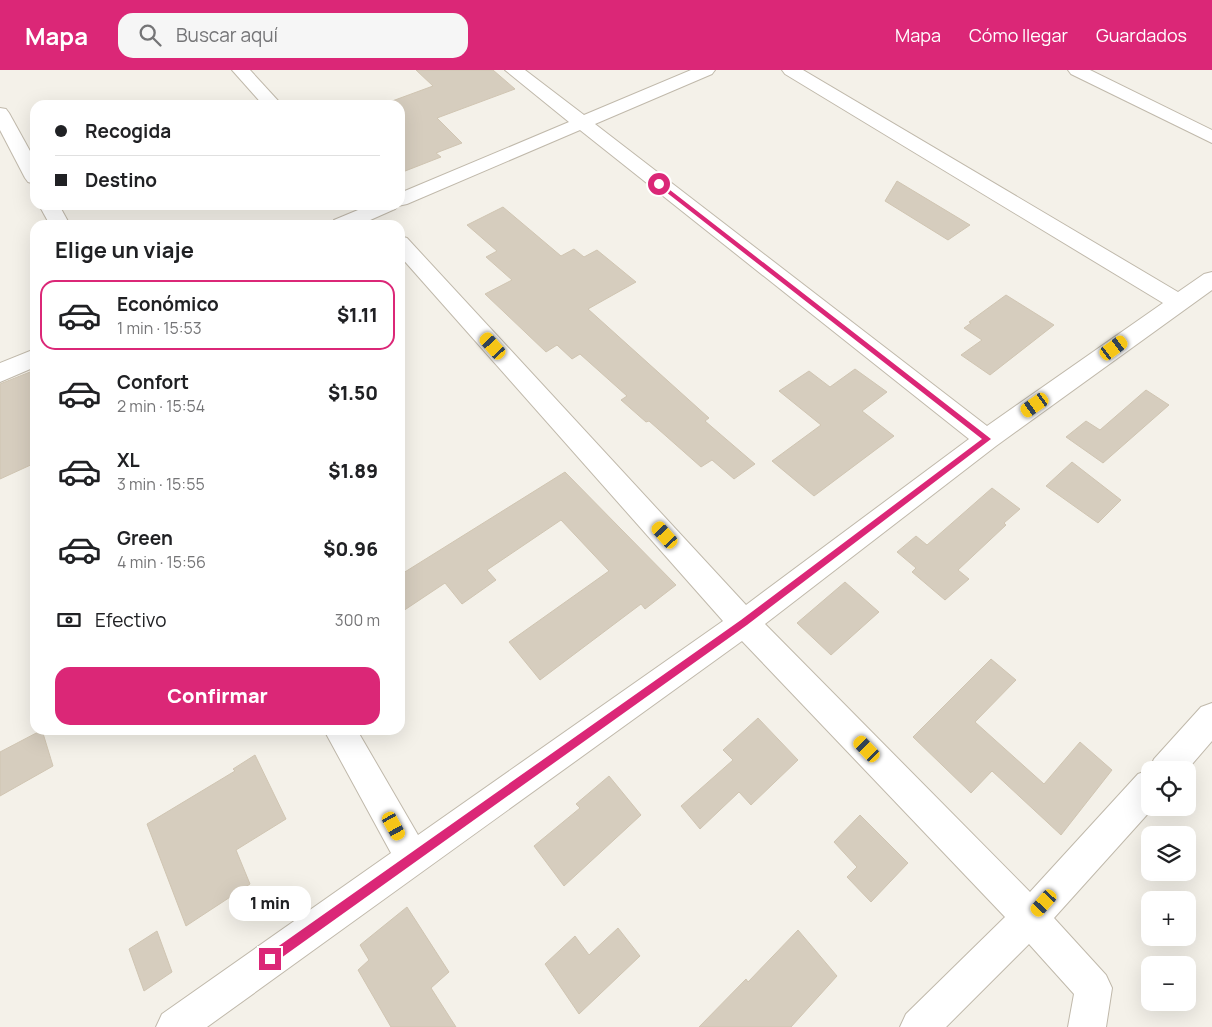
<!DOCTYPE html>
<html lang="es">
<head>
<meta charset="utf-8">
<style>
  body { margin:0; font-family:Manrope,sans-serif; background:#f6f6f6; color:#202124; height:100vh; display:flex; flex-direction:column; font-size:19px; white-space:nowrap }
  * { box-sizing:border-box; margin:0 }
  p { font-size:16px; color:#757577 }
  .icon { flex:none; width:28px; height:28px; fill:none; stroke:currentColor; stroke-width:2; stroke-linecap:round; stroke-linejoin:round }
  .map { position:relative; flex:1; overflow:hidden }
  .details { position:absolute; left:30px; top:150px; width:375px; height:515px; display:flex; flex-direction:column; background:#fff; border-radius:15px; box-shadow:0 5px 20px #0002 }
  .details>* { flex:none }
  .banner { position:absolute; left:30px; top:30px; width:375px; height:110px; border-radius:15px; box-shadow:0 5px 20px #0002; display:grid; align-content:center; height:110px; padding:0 25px; background:#fff }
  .tools { position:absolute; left:1141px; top:691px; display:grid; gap:10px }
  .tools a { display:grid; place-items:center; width:55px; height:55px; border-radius:10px; background:#fff; box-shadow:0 5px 20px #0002; font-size:25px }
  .end { position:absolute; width:22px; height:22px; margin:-11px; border:6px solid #db2777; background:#fff; box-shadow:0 0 0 2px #fff }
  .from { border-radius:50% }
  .bubble { position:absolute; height:35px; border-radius:15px; background:#fff; box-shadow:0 5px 20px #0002; font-size:16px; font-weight:800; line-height:35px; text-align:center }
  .car { position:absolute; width:15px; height:30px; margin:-15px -8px; border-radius:6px; box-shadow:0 0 4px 1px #0007; background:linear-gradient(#f5c518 24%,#345 0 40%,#f5c518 0 76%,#345 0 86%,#f5c518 0) }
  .banner b { display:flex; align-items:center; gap:18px; height:48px; font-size:19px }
  .banner b+b { border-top:1px solid #e0e0e0 }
  .banner i { width:12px; height:12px; background:#202124 }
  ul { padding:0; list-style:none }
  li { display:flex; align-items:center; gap:15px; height:70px; margin:0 10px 8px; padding:0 15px; border:2px solid transparent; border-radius:15px }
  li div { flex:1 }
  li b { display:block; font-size:19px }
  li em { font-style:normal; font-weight:800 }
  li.selected { border-color:#db2777 }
  li>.icon { width:45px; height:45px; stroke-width:1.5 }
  h2 { padding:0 25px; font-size:22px; line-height:60px }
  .pay { display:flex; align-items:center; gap:12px; height:55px; padding:0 25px; font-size:19px }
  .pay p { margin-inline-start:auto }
  .primary-button { display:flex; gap:10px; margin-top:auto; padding:10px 25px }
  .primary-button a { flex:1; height:58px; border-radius:15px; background:#db2777; color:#fff; font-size:20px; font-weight:800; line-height:58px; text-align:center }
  header { display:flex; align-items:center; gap:30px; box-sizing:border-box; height:70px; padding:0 25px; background:#db2777; color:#fff }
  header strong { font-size:24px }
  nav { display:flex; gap:28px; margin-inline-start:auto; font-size:18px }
  .search { width:350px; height:45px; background:#f6f6f6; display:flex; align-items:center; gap:12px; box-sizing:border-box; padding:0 18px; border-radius:15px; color:#757577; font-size:19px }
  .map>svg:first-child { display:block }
  .building { fill:#d6cdbe; stroke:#d0c5b2 }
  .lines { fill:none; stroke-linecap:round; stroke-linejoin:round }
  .street-casing { stroke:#c0b9ab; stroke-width:2 }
  .street { fill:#fff; fill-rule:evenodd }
  .route { fill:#db2777 }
</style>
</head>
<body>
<header>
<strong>Mapa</strong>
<div class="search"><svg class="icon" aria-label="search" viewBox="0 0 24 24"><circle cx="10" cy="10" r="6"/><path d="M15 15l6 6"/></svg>Buscar aquí</div>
<nav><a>Mapa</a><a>Cómo llegar</a><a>Guardados</a></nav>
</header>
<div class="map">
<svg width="1212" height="957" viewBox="0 0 1212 957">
  <rect width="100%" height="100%" fill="#f4f1e9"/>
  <g class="building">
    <path d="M416,0H493L515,19L437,48L462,73L436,83L441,87L400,103V35L384,34L433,16Z"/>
    <path d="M897,111L970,155L948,170L885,131Z"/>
    <path d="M503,137L561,186L574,179L584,187L597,180L636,212L588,239L709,348L705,351L755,394L734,409L712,390L701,397L649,351L646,352L621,330L627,326L580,284L572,289L557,275L546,282L485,224L512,210L486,187L497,181L467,155Z"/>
    <path d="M1006,225L1054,255L990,305L961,285L982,270L964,258L971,253L969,252Z"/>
    <path d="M855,299L887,322L862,341L894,366L814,426L772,391L821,355L779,321L809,301L830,317Z"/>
    <path d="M35,300V393L0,409V314Z"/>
    <path d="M1146,320L1169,335L1103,393L1066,367L1086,351L1100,360Z"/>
    <path d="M1072,392L1121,430L1098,453L1046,416Z"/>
    <path d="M565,402L676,515L645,539L641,534L540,610L509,572L609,501L561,450L487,500L496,510L462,534L445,513L400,543V505Z"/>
    <path d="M992,418L1020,439L1004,453L1006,455L958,500L969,509L945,530L912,502L916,498L897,482L916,466L927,475Z"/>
    <path d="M845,512L879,542L831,585L797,553Z"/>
    <path d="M991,589L1016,610L975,652L1044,714L1080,672L1112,700L1061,765L992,701L971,723L913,667Z"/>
    <path d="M758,648L798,690L751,735L739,722L700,759L681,736L733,690L723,680Z"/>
    <path d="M42,660L53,696L0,726V682Z"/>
    <path d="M255,685L286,749L236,780L250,814L186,856L147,754L235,701L233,699Z"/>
    <path d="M609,706L641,745L564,816L534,776L580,738L576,734Z"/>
    <path d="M860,745L908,793L871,832L847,807L857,797L834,772Z"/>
    <path d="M407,837L449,902L431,918L456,957H391L358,900L369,890L360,875Z"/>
    <path d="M618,858L640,886L579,944L545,894L575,866L589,885Z"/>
    <path d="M798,860L837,906L791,957H699L746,909L748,912Z"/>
    <path d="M157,861L172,902L144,921L129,879Z"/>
  </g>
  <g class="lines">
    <g class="street-casing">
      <g id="street">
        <path d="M232,0H250L282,35H263Z"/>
        <path d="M505,0H525L584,45L691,0H715L712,4L595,54L987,356L1163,233L785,4L782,0H803L1178,222L1204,204L1212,202V220L996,376L765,554L1030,822L1138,704L1149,700L1154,689L1201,637L1212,633V671L1187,700H1150V738H1153L1054,848L1106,905L1112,918L1106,957H1068L1074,924L1029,874L946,957H900L906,944L1005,847L742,571L207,957H156L162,944L391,783L324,660H357L418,765L723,551L400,186V166L407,168L746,535L969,369L580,60L407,134L398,136L395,139L359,155H331L334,150L370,135H400V123L569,52Z"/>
        <path d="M1068,0H1090L1212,60V73L1071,4Z"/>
        <path d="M0,38L6,39L9,43L35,90V114L28,112L25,108L0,60Z"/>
        <path d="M39,135H59L70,155H50Z"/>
        <path d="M35,279V297L0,312V293Z"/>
      </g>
    </g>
    <use href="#street" class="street"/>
  </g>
  <path class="route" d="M657,113H661L991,369L747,555L274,893H266V885L741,550L982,369L657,115Z"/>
</svg>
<div class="tools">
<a><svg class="icon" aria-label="locate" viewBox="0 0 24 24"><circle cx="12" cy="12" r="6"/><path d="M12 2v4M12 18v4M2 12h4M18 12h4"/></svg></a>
<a><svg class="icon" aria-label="layers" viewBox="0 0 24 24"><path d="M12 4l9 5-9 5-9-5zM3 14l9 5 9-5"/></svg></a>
<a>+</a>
<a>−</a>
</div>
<i class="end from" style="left:659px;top:114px"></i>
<i class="end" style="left:270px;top:889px"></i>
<div class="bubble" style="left:229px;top:816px;width:82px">1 min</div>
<i class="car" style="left:493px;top:276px;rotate:318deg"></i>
<i class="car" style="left:1114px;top:278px;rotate:54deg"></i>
<i class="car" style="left:1035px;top:335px;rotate:235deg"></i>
<i class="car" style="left:665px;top:465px;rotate:318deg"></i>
<i class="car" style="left:867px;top:679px;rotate:316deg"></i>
<i class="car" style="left:394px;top:756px;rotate:151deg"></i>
<i class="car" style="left:1044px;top:833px;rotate:222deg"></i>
<div class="banner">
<b><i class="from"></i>Recogida</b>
<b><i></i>Destino</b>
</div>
<section class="details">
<h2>Elige un viaje</h2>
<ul>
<li class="selected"><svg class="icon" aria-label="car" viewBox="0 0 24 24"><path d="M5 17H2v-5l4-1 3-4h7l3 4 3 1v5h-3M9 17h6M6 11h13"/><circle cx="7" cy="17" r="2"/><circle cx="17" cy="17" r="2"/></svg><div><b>Económico</b><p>1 min · 15:53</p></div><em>$1.11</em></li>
<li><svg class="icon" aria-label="car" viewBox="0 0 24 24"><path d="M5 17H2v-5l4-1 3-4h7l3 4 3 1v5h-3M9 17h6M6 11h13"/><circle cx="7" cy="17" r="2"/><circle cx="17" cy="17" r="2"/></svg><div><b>Confort</b><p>2 min · 15:54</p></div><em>$1.50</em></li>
<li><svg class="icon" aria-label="car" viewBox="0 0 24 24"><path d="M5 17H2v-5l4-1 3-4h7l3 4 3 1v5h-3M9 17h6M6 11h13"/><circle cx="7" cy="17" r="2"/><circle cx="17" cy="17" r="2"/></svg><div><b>XL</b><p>3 min · 15:55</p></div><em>$1.89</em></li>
<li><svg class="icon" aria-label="car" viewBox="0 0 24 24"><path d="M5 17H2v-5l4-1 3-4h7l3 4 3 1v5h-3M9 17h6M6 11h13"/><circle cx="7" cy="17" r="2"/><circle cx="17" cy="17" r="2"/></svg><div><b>Green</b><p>4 min · 15:56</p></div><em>$0.96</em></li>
</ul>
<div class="pay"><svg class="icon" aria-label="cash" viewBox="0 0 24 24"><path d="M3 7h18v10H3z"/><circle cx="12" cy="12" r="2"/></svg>Efectivo<p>300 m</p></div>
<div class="primary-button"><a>Confirmar</a></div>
</section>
</div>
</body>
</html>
